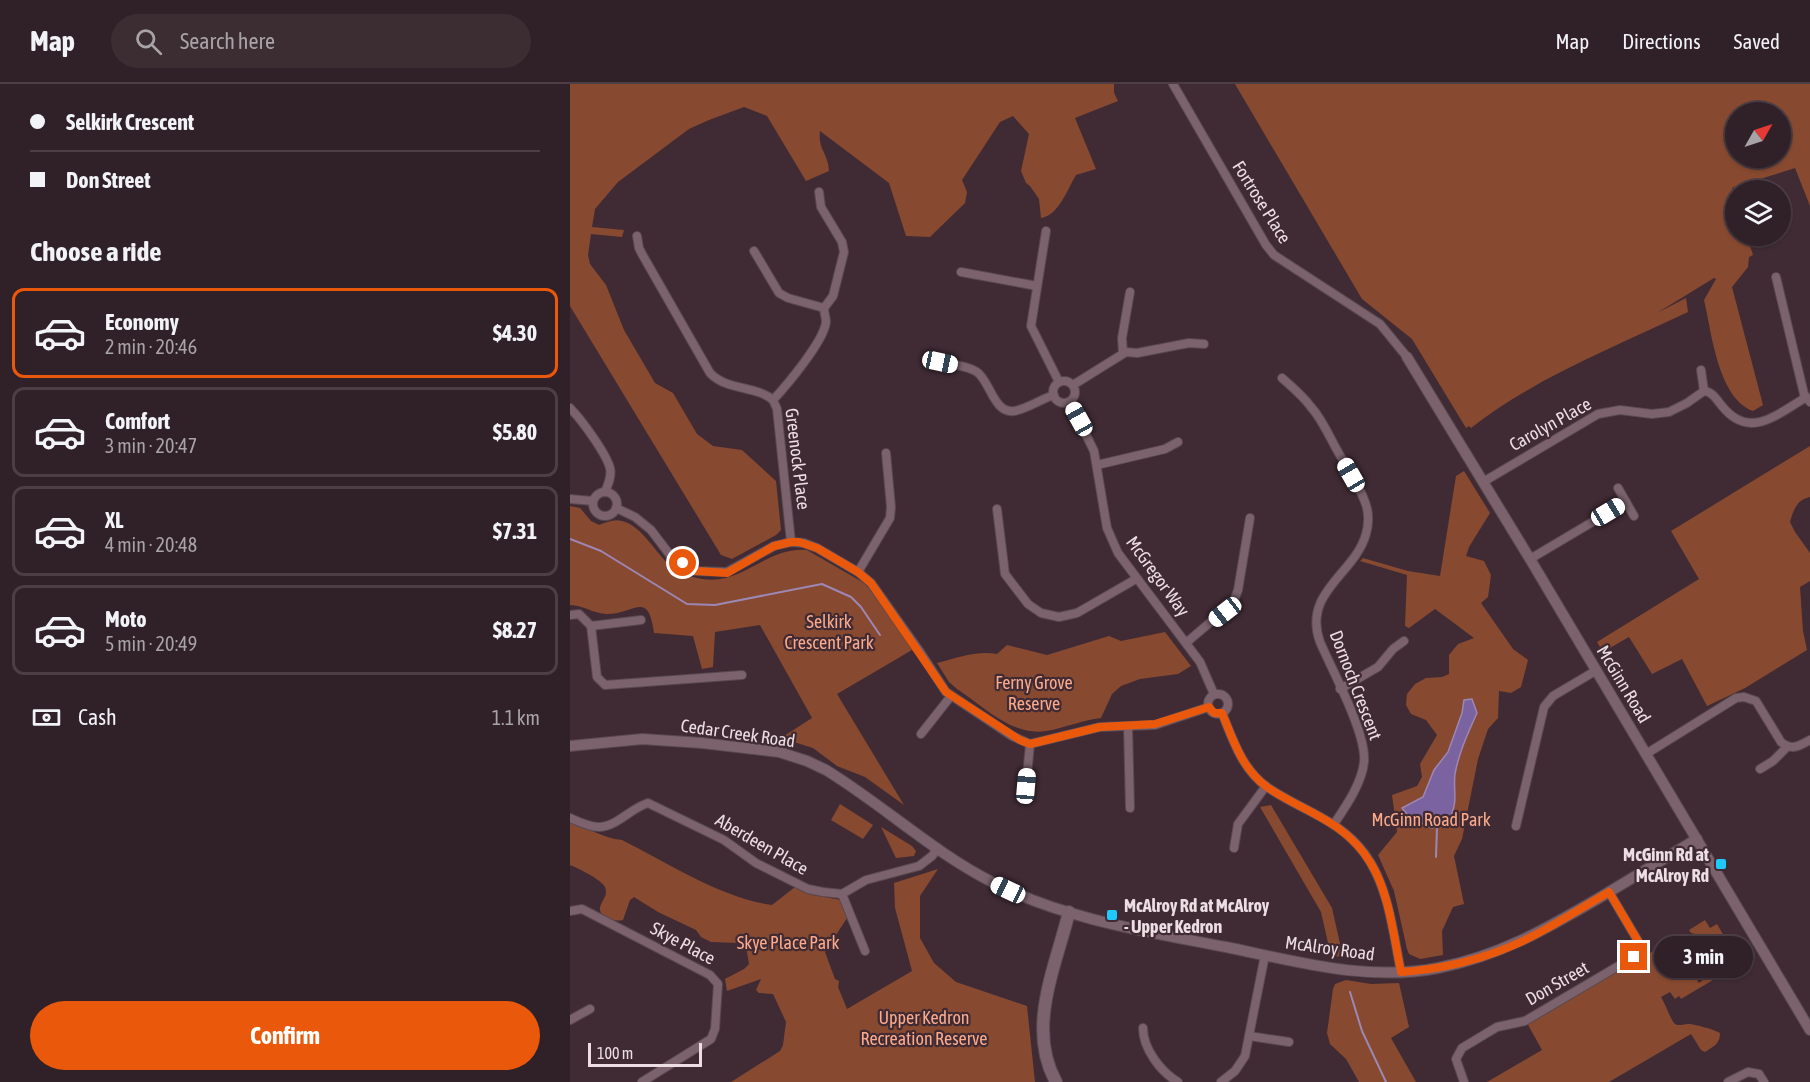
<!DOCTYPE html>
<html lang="en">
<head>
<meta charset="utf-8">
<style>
  body { margin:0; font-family:"Asap Condensed",sans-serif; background:#3c2d33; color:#f1f3f6; height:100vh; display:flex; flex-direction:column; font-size:22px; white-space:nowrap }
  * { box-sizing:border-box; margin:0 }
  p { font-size:20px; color:#a8a3a7 }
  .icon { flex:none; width:33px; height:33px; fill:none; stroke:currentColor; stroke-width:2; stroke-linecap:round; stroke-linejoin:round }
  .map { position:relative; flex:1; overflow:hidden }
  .panel { display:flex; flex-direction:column; background:#302027; width:570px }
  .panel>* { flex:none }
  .hud { display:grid; align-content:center; height:132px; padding:0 30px; background:#302027 }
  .needle { width:39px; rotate:51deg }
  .buttons { position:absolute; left:1155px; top:18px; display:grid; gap:12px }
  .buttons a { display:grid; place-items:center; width:66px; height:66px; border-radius:50%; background:#302027; box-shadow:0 2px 4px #0004,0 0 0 2px #4b3e44; font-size:30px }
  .scale { position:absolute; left:18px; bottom:15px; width:114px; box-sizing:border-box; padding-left:6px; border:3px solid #ecdee3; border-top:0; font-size:16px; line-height:21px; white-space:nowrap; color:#ecdee3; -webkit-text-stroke:4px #402b34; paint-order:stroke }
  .end { position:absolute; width:27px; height:27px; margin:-14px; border:8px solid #ea580c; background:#fff; box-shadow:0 0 0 3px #fff }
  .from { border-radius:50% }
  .bubble { position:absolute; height:42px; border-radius:21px; background:#302027; box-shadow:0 2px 4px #0004,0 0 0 2px #4b3e44; font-size:20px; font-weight:700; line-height:42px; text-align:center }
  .car { position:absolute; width:18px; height:36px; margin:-18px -9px; border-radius:8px; box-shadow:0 0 4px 2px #0007; background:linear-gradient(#fff 24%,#345 0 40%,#fff 0 76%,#345 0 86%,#fff 0) }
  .hud b { display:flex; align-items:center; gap:21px; height:57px; font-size:22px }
  .hud b+b { border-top:2px solid #4b3e44 }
  .hud i { width:15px; height:15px; background:#f1f3f6 }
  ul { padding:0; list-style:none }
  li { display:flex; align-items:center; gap:18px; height:90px; margin:0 12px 9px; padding:0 18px; border:3px solid #4b3e44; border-radius:12px }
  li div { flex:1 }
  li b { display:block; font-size:22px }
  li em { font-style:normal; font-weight:700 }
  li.selected { border-color:#ea580c }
  li>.icon { width:54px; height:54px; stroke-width:1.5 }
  h2 { padding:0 30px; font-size:27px; line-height:72px }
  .pay { display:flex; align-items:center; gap:15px; height:66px; padding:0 30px; font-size:22px }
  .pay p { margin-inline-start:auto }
  .primary-button { display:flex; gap:12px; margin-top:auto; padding:12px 30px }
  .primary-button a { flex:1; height:69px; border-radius:36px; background:#ea580c; color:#fff; font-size:24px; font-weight:700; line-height:69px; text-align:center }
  header { display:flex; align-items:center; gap:36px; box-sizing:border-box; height:84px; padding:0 30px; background:#302027; border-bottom:2px solid #4b3e44 }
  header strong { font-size:28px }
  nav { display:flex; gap:33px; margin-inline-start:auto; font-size:21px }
  .search { width:420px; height:54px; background:#3c2d33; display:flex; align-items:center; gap:15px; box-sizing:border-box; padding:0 21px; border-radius:33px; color:#a8a3a7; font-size:22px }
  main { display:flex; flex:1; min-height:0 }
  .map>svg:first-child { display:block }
  .green { fill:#874930; fill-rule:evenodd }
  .water { fill:#7b62a1; stroke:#9d87b5; stroke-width:1.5 }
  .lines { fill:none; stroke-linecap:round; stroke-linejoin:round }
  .stream { stroke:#9d87b5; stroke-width:2 }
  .minor-casing { stroke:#594850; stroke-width:10 }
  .tertiary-casing { stroke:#594850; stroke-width:12 }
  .secondary-casing { stroke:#594850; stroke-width:14 }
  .minor { stroke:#7b626c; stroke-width:8 }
  .tertiary { stroke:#7b626c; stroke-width:10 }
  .secondary { stroke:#7b626c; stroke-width:12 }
  .route { stroke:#ea580c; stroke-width:8 }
  .poi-dot { fill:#1fc9fd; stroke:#402b34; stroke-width:2 }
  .labels { text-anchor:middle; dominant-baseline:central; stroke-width:4.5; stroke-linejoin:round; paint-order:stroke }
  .street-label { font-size:18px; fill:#ecdee3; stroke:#402b34 }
  .park-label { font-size:18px; fill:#fbab8b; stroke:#402b34 }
  .poi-label { font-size:18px; font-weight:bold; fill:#ecdee3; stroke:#402b34; text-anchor:end }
</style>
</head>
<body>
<header>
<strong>Map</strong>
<div class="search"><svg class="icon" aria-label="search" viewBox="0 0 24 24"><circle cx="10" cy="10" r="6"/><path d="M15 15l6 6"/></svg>Search here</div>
<nav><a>Map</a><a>Directions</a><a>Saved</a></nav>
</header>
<main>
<section class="panel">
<div class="hud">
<b><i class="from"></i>Selkirk Crescent</b>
<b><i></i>Don Street</b>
</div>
<h2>Choose a ride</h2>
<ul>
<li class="selected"><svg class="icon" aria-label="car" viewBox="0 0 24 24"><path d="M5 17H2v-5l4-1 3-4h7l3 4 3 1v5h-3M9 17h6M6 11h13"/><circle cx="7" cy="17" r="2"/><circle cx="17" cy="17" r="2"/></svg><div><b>Economy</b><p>2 min · 20:46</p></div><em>$4.30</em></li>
<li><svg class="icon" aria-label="car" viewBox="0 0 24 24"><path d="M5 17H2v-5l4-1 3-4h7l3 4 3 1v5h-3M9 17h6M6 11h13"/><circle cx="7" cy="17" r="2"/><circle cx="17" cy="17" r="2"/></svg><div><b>Comfort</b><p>3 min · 20:47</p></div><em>$5.80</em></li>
<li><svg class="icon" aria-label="car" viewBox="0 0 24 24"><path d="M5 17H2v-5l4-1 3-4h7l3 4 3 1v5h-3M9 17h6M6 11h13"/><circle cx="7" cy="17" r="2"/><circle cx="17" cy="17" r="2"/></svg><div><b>XL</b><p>4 min · 20:48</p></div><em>$7.31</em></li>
<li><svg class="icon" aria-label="car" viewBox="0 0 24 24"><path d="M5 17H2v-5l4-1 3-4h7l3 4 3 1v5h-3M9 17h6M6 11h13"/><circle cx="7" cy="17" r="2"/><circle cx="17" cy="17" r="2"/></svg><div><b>Moto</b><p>5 min · 20:49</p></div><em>$8.27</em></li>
</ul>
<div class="pay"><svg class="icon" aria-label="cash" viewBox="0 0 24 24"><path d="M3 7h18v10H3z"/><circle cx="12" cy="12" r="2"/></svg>Cash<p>1.1 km</p></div>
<div class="primary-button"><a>Confirm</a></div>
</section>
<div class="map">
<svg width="1240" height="998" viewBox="0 0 1240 998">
  <rect width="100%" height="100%" fill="#402b34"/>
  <g class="green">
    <path d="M0,0H544V9L548,17L505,34L526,85L506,91C497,106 489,131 471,134L469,115L460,102L456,99L451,87L459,50L443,32L430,38L392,96L397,108L395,119L360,153L336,152L319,99L250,47C248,67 258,68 259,87L236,97L197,32L174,23L139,36L119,45L48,98L25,125L22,143L54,146L52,153L21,150L18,171L20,180L36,201L54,246L85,299L103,309L127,350L143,362L172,366L206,397L211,446L206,451L162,475L151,471L0,222Z"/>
    <path d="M665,0H1240V122L1225,84L1162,104L1165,115L1166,152H1177L1183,171L1179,173L1178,183L1162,203L1193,321L1183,327C1148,314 1142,250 1134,216L1146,195L1144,194L1087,229L1116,214L1118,228C1045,263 966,293 901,344L899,342L896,344L842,255L792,215ZM1166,28H1210V74H1166Z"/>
    <path d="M1240,362V413C1227,415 1223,427 1220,438L1225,448L1240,469V497L1230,503L1233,547L1237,566L1175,604L1137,622L1112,575L1082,590L1059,553L1033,568L1027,558L1129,495L1101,447Z"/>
    <path d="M894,387L920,429L899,463L896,472L914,477L921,491L918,513L911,519L943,565L958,576L951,603L941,609L929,607L928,634L918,645L908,675L892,755L884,772L894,820L883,823L872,847L873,871L850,875L839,870L837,865L824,807L808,771L827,748L822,711L847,702L852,693L850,680L867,651L856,636L841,630L836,621L837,610L845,600L856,594L872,593L879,590V571L888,560L904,554L865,525L839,544L835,542L837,491L790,477L793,474L838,487L870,492L886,392Z"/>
    <path d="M0,422L10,424L21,437L29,441C37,438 44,435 52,437C74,442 88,475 106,486C111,489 118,492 123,493C170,507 192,463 237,466L294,499L301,506L342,566L267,610L334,721L295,693L267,682L243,664L211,654L242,634L190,541L145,548L143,583L132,585L123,552L84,549C78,505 65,530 37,530C24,530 13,521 0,521Z"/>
    <path d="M595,548L621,582L608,590L570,595L551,602L542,610L531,634C512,636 495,644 476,647C443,653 413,622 387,605L379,598L367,579C387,574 407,566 427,570L437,561L477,571L539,552L551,557Z"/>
    <path d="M270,720L303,741L293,755L261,736Z"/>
    <path d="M701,721L762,824L773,873L761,872L751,828L690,723Z"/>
    <path d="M0,738C18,744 33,754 52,756C98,779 151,814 202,821L225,803L243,811L271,816L277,828V834L255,868L265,895L269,897L268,903L277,925L342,887L325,824L324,799L368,785L350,812V854L364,879L386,898L457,922L465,998H161L210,967L213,961L216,938L203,910L189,909L186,906L191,895L157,907L155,895L174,885L179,880L177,868L168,859L141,858L131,853L126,846L88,828L64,813L60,816L53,836C47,838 31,835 30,826C29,818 39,813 35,803C32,796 8,784 0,781Z"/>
    <path d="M311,743L342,762L346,767L344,772L326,774Z"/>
    <path d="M1135,836L1140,844L1147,840L1154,852C1142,858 1133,851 1121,849L1119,846Z"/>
    <path d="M1166,850L1180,874L1111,915L1109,912L1105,915L1100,908L1091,913C1096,921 1099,932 1104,939C1108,943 1113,940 1118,940C1125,940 1145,946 1150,949C1150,960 1144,962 1135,968L1131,966L1121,950L1039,998H917L972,966L957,939L1050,886L1066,877H1069L1083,867L1089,877L1094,875L1091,879L1096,887L1108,880L1104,874L1106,873L1114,888L1120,885L1129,899L1137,893L1130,878L1139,871L1131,858L1147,860Z"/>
    <path d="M776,896L801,900L829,899L839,943L821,954L846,998H789L776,975L760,960L757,949L763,905L765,900Z"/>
  </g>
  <path class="water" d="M902,615L907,629C898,649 889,668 885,690C883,704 888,718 881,731C877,739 870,742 862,744L840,734L832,724L853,713L864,686L878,668L892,629L894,616Z"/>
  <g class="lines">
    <g class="stream">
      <path d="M0,455L31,467L117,520L145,521L252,500L281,513L291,523L310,551"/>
      <path d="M866,773L867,743"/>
      <path d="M780,908L792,947L816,998"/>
    </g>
    <g class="minor-casing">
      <g id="minor">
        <path d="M603,0L696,161L704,171L810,240L837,273"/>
        <path d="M476,147L461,242L489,298"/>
        <path d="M67,152L69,164L72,170L140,289C157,307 185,301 203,316"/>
        <path d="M184,167L209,209L218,214L254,224"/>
        <path d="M391,188L467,202"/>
        <path d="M1206,193L1234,310L1240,318"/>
        <path d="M553,269L552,254L560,208"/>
        <path d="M370,278C382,281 397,281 407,288C420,297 424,330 444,327C457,325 471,315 484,311"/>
        <path d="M1131,286L1134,307"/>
        <path d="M712,294C722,303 733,312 741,323C752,335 759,352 767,366C776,383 789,400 795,418C799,428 799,439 796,450C785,490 732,508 750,558C762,586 797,650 794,678C792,699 776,722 764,740"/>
        <circle cx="494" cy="308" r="11"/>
        <path d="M503,301L556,268L567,269L619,259L634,260"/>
        <path d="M500,318L524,367L537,444L548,469L630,578L644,610"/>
        <path d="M0,324C11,335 36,369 40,384C42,392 38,401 35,408"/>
        <path d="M527,381L595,365L608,358"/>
        <path d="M913,398L1028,330L1050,326L1082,330L1099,328L1117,319L1134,307C1143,308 1146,315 1152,322C1179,356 1206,331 1235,314"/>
        <circle cx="35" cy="420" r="12"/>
        <path d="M0,415L23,417"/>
        <path d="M1056,418L1064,432"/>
        <path d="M46,424L65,433L81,446L100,471L126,487L157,488L204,462L221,458L234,459L247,464L288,488L301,499L350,568L376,608L442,652L460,660L530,643L585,641L639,623"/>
        <path d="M427,425L435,490L458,520L471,529L489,533L507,529L566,495"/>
        <path d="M221,458L207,325L203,316C217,301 254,257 256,238C256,233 254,229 254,224L263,212L274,168L272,158L251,123L249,108"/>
        <path d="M960,475L1056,418L1048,404"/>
        <path d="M288,488L320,434L321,423L316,369"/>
        <path d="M0,531L9,530L21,542L27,593L35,601L172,591"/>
        <path d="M21,542L71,536"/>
        <path d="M617,558L663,519L668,506L680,434"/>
        <path d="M770,605L808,583L823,565L834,557"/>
        <circle cx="648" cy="620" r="10"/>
        <path d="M652,629C663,656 672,685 697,703C730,726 770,735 795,770C819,803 823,849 831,888"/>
        <path d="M558,642L560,724"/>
        <path d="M351,650L381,612"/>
        <path d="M1076,670L1166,614L1174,613L1186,617L1211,658C1222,667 1229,662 1240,656"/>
        <path d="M1190,685L1203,677L1217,663"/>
        <path d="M456,702L460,660"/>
        <path d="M0,734C9,738 19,743 29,743C46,743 61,724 78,719L154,756L186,779L238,805L253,808L272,810L296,796L349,782L362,772L368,764"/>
        <path d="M946,742L974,623L983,612L1027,586"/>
        <path d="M664,764L668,740L696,702"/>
        <path d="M272,810L295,867"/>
        <path d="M0,827L12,825L140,891L148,900L145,945L141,955L72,998"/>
        <path d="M0,936L20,925"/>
        <path d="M573,944C573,965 591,988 608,998"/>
        <path d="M679,952L719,958"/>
        <path d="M651,998L665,987L675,972L695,871"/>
        <path d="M894,998L886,975L892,964L927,943L955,937L1067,871L1069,865L1068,857L1039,808"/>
        <path d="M1158,998L1178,988L1189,990L1194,998"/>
      </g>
    </g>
    <g class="tertiary-casing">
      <g id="tertiary">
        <path d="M837,273L960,475L1240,946"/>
        <path d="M0,662L72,655L132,659L209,668L237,677L256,686C313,721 363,768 422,798C493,835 579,848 656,863C725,877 797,898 868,884C929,872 976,845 1029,814C1061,795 1094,775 1127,755"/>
      </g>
    </g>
    <g class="secondary-casing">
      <path id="secondary" d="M486,998C456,944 486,882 499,828"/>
    </g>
    <use href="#minor" class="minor"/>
    <use href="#tertiary" class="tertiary"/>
    <use href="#secondary" class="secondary"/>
  </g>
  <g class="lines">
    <path class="route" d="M113,479L126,487L157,489L204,462L221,458H229L247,464L288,488L301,499L376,608L450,656L460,660L530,643L585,640L639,623L644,629H652C663,656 672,685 697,703C735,729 774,736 800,778C819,807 824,854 831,888C873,885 917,874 955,856C984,842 1011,824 1039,808L1068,857L1069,865L1064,873"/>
  </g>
  <g class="poi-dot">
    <rect x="1145" y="774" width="12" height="12" rx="3"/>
    <rect x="536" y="825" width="12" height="12" rx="3"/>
  </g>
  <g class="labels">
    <g class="street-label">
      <text transform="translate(692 118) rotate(58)">Fortrose Place</text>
      <text transform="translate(980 340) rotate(-29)">Carolyn Place</text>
      <text transform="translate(228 375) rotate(83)">Greenock Place</text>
      <text transform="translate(588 492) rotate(54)">McGregor Way</text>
      <text transform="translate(1054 600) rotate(59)">McGinn Road</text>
      <text transform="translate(786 601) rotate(69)">Dornoch Crescent</text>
      <text transform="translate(168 649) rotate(8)">Cedar Creek Road</text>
      <text transform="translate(192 760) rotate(30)">Aberdeen Place</text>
      <text transform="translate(113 859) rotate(28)">Skye Place</text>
      <text transform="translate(760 864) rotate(8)">McAlroy Road</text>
      <text transform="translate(987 899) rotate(-30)">Don Street</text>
    </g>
    <g class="park-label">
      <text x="259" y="537">Selkirk<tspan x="259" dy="21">Crescent Park</tspan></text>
      <text x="464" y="598">Ferny Grove<tspan x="464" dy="21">Reserve</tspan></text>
      <text x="861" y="735">McGinn Road Park</text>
      <text x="218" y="858">Skye Place Park</text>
      <text x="354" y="933">Upper Kedron<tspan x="354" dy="21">Recreation Reserve</tspan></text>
    </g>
    <g class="poi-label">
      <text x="1139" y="770">McGinn Rd at<tspan x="1139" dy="21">McAlroy Rd</tspan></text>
      <text x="554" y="821" text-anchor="start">McAlroy Rd at McAlroy<tspan x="554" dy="21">- Upper Kedron</tspan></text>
    </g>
  </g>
</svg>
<div class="buttons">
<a><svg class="needle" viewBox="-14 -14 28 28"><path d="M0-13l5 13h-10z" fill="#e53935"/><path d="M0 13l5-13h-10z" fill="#a8a3a7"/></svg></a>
<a><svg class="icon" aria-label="layers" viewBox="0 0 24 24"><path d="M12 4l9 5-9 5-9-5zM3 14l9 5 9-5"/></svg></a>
</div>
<div class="scale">100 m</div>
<i class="end from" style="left:113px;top:479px"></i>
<i class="end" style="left:1064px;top:873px"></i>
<div class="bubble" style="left:1084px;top:852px;width:99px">3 min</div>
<i class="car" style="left:370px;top:278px;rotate:102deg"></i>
<i class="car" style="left:509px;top:335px;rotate:331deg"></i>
<i class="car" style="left:781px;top:391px;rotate:330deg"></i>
<i class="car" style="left:1038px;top:428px;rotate:59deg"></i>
<i class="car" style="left:655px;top:528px;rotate:232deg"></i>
<i class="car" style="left:456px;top:702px;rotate:5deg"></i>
<i class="car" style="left:438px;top:806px;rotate:295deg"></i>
</div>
</main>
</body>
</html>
